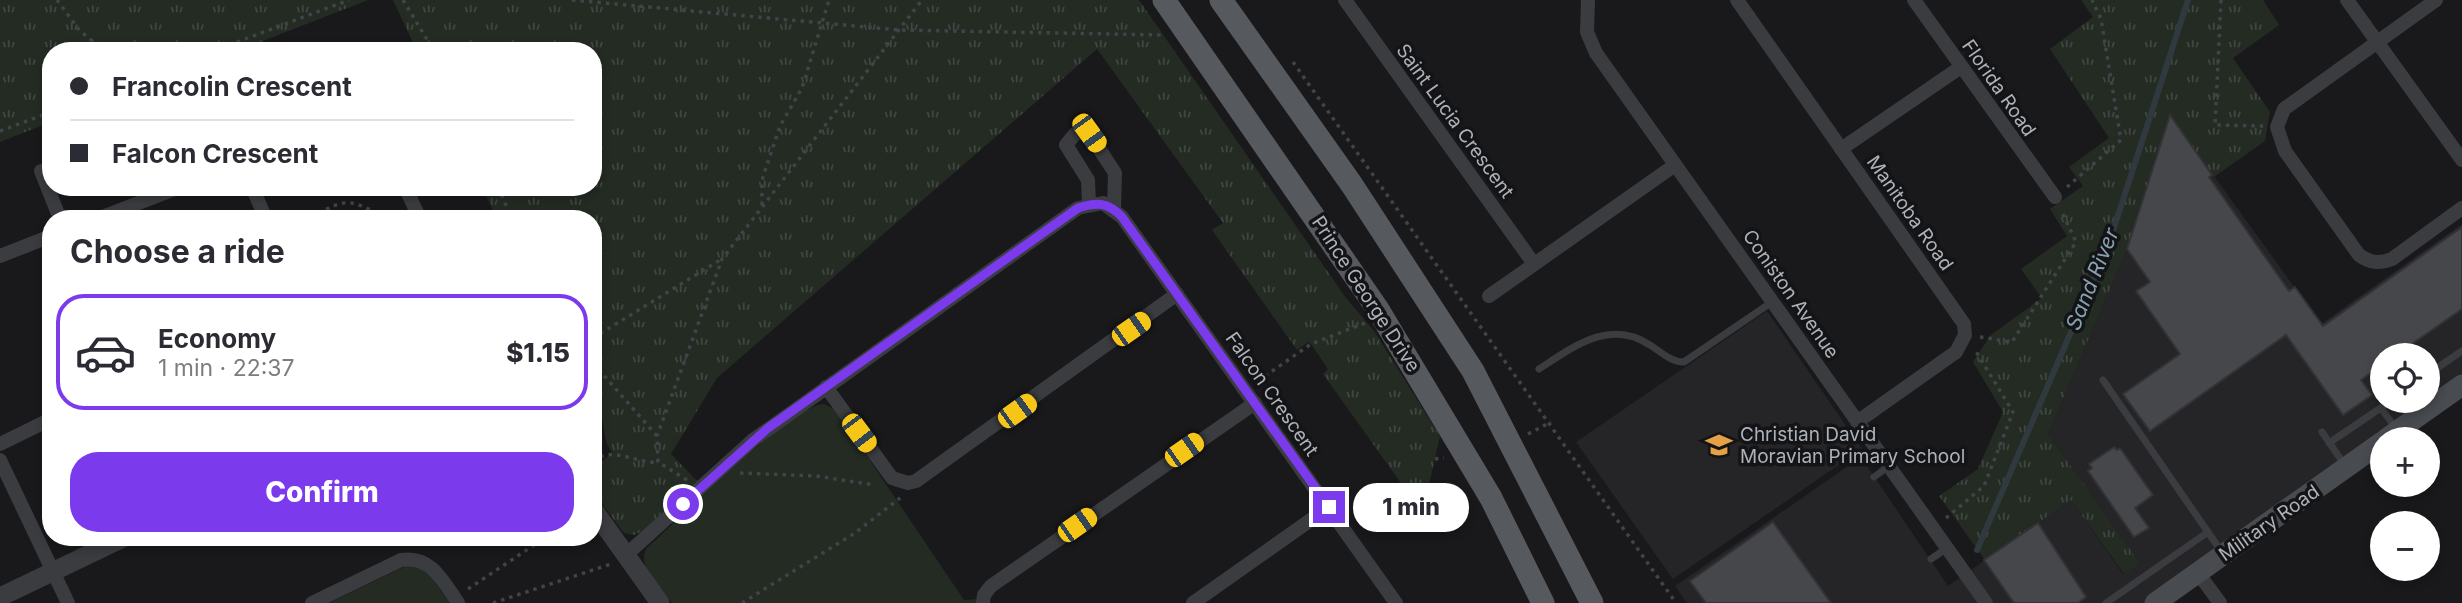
<!DOCTYPE html>
<html lang="en">
<head>
<meta charset="utf-8">
<style>
  body { margin:0; font-family:Inter,sans-serif; background:#f2f2f3; color:#2b2b33; height:100vh; display:flex; flex-direction:column; font-size:26px; white-space:nowrap }
  * { box-sizing:border-box; margin:0 }
  p { font-size:23px; color:#7c7c81 }
  .icon { flex:none; width:38px; height:38px; fill:none; stroke:currentColor; stroke-width:2; stroke-linecap:round; stroke-linejoin:round }
  .map { position:relative; flex:1; overflow:hidden }
  .details { position:absolute; left:42px; top:210px; width:560px; height:336px; display:flex; flex-direction:column; background:#fff; border-radius:28px; box-shadow:0 4px 10px #0003 }
  .details>* { flex:none }
  .guide { position:absolute; left:42px; top:42px; width:560px; height:154px; border-radius:28px; box-shadow:0 4px 10px #0003; display:grid; align-content:center; height:154px; padding:0 28px; background:#fff }
  .fabs { position:absolute; left:2370px; top:343px; display:grid; gap:14px }
  .fabs a { display:grid; place-items:center; width:70px; height:70px; border-radius:50%; background:#fff; box-shadow:0 4px 10px #0003; font-size:35px }
  .end { position:absolute; width:32px; height:32px; margin:-16px; border:9px solid #7c3aed; background:#fff; box-shadow:0 0 0 4px #fff }
  .from { border-radius:50% }
  .bubble { position:absolute; height:49px; border-radius:24px; background:#fff; box-shadow:0 4px 10px #0003; font-size:23px; font-weight:800; line-height:49px; text-align:center }
  .car { position:absolute; width:21px; height:42px; margin:-21px -10px; border-radius:9px; box-shadow:0 0 5px 2px #0007; background:linear-gradient(#f5c518 24%,#345 0 40%,#f5c518 0 76%,#345 0 86%,#f5c518 0) }
  .guide b { display:flex; align-items:center; gap:24px; height:66px; font-size:26px }
  .guide b+b { border-top:2px solid #e1e1e2 }
  .guide i { width:18px; height:18px; background:#2b2b33 }
  ul { padding:0; list-style:none }
  li { display:flex; align-items:center; gap:21px; height:116px; margin:0 14px 10px; padding:0 14px; border:4px solid #e1e1e2; border-radius:28px }
  li div { flex:1 }
  li b { display:block; font-size:26px }
  li em { font-style:normal; font-weight:800 }
  li.current { border-color:#7c3aed }
  li>.icon { width:63px; height:63px; stroke-width:1.5 }
  h2 { padding:0 28px; font-size:32px; line-height:84px }
  .button { display:flex; gap:14px; margin-top:auto; padding:14px 28px }
  .button a { flex:1; height:80px; border-radius:28px; background:#7c3aed; color:#fff; font-size:28px; font-weight:800; line-height:80px; text-align:center }
  .map>svg:first-child { display:block }
  .built { fill:#252528; fill-rule:evenodd }
  .grass { fill:url(#grass-tufts) }
  .park { fill:#232b23 }
  .lines { fill:none; stroke-linecap:round; stroke-linejoin:round }
  .stream { stroke:#30393e; stroke-width:6 }
  .building { fill:#46474b; stroke:#333337; stroke-width:2 }
  .path { stroke:#404347; stroke-width:3.5; stroke-dasharray:3.5 5; stroke-linecap:butt }
  .service { stroke:#3a3c40; stroke-width:7 }
  .minor { stroke:#3a3c40; stroke-width:14 }
  .tertiary { stroke:#3a3c40; stroke-width:19 }
  .secondary { stroke:#484b4f; stroke-width:21 }
  .primary { stroke:#56595e; stroke-width:23 }
  .route { stroke:#7c3aed; stroke-width:9 }
  .labels { text-anchor:middle; dominant-baseline:central; stroke-width:7; stroke-linejoin:round; paint-order:stroke }
  .street-label { font-size:19px; fill:#acb2ba; stroke:#141416 }
  .poi-label { font-size:19px; fill:#acb2ba; stroke:#141416; text-anchor:start }
  .water-label { font-size:21px; font-style:italic; fill:#86a2b2; stroke:#141416 }
</style>
</head>
<body>
<div class="map">
<svg width="2462" height="603" viewBox="0 0 2462 603">
  <defs>
    <pattern id="grass-tufts" width="24" height="20" patternUnits="userSpaceOnUse" patternTransform="scale(1.75)"><rect width="24" height="20" fill="#232b23"/><path d="M3 7l-1-3M5 7V3M7 7l1-3M15 17l-1-3M17 17v-4M19 17l1-3" fill="none" stroke="#404741"/></pattern>
  </defs>
  <rect width="100%" height="100%" fill="#19191b"/>
  <g class="built">
    <path d="M2170,115L2321,324L2462,224V385L2155,603H1687L1675,586L1861,457L1948,586L2071,500L2123,574L2140,563L2048,434L2127,249ZM2382,355H2427V401H2382Z"/>
    <path d="M1767,311L1862,449L1673,579L1576,442Z"/>
  </g>
  <g class="grass">
    <path d="M0,0H368L237,51H51V122L0,142Z"/>
    <path d="M393,0H1139L1346,298L1374,331L1440,436L1429,485L1415,487L1408,493L1323,374L1328,369L1311,344L1308,342L1297,350L1212,230L1223,223L1097,49L717,378L671,454L697,481L641,532L634,535L624,533L593,492V467L613,453C600,439 607,418 596,402L602,397L593,383V219H497L482,187H593V51H417Z"/>
    <path d="M2081,0H2263L2279,25L2233,58L2270,112L2265,141L2214,177L2170,116L2127,249L2048,434L2140,563L2124,574L2071,500L1985,560L1939,496L1978,469L2003,412L1973,362L1991,335L2042,298L2021,269L2067,236L2050,209L2083,186L2069,167L2109,138L2050,49L2093,17Z"/>
  </g>
  <g class="park">
    <path d="M824,404L836,410L964,600L978,599V603H672C661,589 637,567 646,549C676,522 791,405 824,404Z"/>
    <path d="M415,565L429,573L449,603H329L404,567Z"/>
  </g>
  <g class="lines">
    <path class="stream" d="M1977,550L2108,246L2188,0"/>
  </g>
  <g class="building">
    <path d="M2170,115L2212,175L2209,177L2289,291L2295,287L2323,326L2462,227V309L2396,355H2382V365L2361,380L2372,395L2343,415L2286,335L2150,431L2123,394L2180,354L2136,291L2150,282L2127,249Z"/>
    <path d="M2114,447L2117,450L2120,448L2153,495L2135,508L2149,528L2134,537L2088,471L2092,468L2089,464Z"/>
    <path d="M1773,522L1831,603H1706L1690,581Z"/>
    <path d="M2038,523L2086,597L2078,603H2014L1984,560Z"/>
  </g>
  <g class="lines">
    <g class="path">
      <path d="M57,0L80,31L105,51"/>
      <path d="M403,0L434,51"/>
      <path d="M572,0L899,30L1163,35"/>
      <path d="M2221,0L2215,125L2263,126"/>
      <path d="M213,51L349,0"/>
      <path d="M1293,62L1676,603"/>
      <path d="M0,131L51,112"/>
      <path d="M498,187L512,219"/>
      <path d="M2067,187L2121,140L2101,19L2092,0"/>
      <path d="M762,205V180L780,126L802,88L829,0"/>
      <path d="M312,219C354,188 356,209 395,219"/>
      <path d="M1980,337L2012,342L2076,242L2062,212"/>
      <path d="M593,338L720,260"/>
      <path d="M593,363L657,436"/>
      <path d="M1258,381L1311,344L1365,323"/>
      <path d="M1528,434L1551,422"/>
      <path d="M1435,459L1444,458"/>
      <path d="M593,461C613,445 635,464 658,462"/>
      <path d="M740,473L816,476L875,485"/>
      <path d="M687,480L658,462L657,436L722,259L922,0"/>
      <path d="M1946,518L1984,486L2013,412L1975,350"/>
      <path d="M468,589L546,537"/>
      <path d="M493,603L611,564"/>
      <path d="M742,603L855,533L900,498"/>
    </g>
    <g class="service">
      <path d="M1539,369C1573,347 1610,318 1650,345C1661,352 1671,362 1684,362L1772,302"/>
      <path d="M2427,375L2462,351"/>
      <path d="M2103,380L2221,551"/>
      <path d="M2381,408L2397,430"/>
      <path d="M2322,432L2344,464"/>
      <path d="M2329,443L2391,401"/>
      <path d="M1874,477L1889,466"/>
      <path d="M1931,559L1947,548"/>
      <path d="M2106,603L2208,532"/>
    </g>
    <g class="minor">
      <path d="M1345,0L1534,264"/>
      <path d="M1588,0L1587,32L1596,53L1986,603"/>
      <path d="M1737,0L1964,324L1965,335L1956,352L1857,422"/>
      <path d="M1914,0L2055,197"/>
      <path d="M2347,0L2462,160"/>
      <path d="M2436,0L2284,109L2277,127L2285,151L2359,255C2370,263 2379,264 2392,259L2462,208"/>
      <path d="M1841,149L1961,67"/>
      <path d="M41,171L60,219"/>
      <path d="M252,187L266,219"/>
      <path d="M405,187L420,219"/>
      <path d="M1089,204L1088,180L1066,145L1075,134L1084,131L1089,133L1115,173L1114,209"/>
      <path d="M97,219L180,187"/>
      <path d="M0,256L51,236"/>
      <path d="M1489,296L1675,165"/>
      <path d="M826,387L892,478L908,483L916,481L1177,294"/>
      <path d="M0,444L51,419"/>
      <path d="M0,460L68,603"/>
      <path d="M626,555L753,440L1078,208L1103,203L1122,217L1396,603"/>
      <path d="M2198,573L2220,603"/>
      <path d="M312,603L401,560C431,555 443,581 458,603"/>
      <path d="M983,603L984,595L991,586L1255,403"/>
      <path d="M1193,603L1329,507"/>
    </g>
    <g class="tertiary">
      <path d="M593,509L660,603"/>
      <path d="M0,597L125,537"/>
    </g>
    <g class="secondary">
      <path d="M2386,439L2462,385"/>
      <path d="M2155,603L2382,442"/>
    </g>
    <g class="primary">
      <path d="M1164,0L1377,308L1491,498L1543,603"/>
      <path d="M1221,0L1352,185L1473,371L1592,603"/>
    </g>
  </g>
  <g class="lines">
    <path class="route" d="M683,504L768,428L1078,208C1097,202 1108,202 1122,217L1329,507"/>
  </g>
  <defs>
    <g id="school-bare" transform="scale(2.1)"><path d="M0-5L7-2L0 1L-7-2ZM-4 1L0 2.5L4 1V4Q0 6-4 4Z" fill="#e6a046" stroke="#141416" stroke-width="2.5" paint-order="stroke"/></g>
  </defs>
  <g fill-rule="evenodd">
    <use href="#school-bare" x="1719" y="445"/>
  </g>
  <g class="labels">
    <g class="street-label">
      <text transform="translate(1999 88) rotate(55)">Florida Road</text>
      <text transform="translate(1455 121) rotate(54)">Saint Lucia Crescent</text>
      <text transform="translate(1910 213) rotate(55)">Manitoba Road</text>
      <text transform="translate(1366 294) rotate(57)">Prince George Drive</text>
      <text transform="translate(1791 294) rotate(55)">Coniston Avenue</text>
      <text transform="translate(1272 394) rotate(55)">Falcon Crescent</text>
      <text transform="translate(2269 523) rotate(-35)">Military Road</text>
    </g>
    <g class="poi-label">
      <text x="1740" y="434">Christian David<tspan x="1740" dy="22">Moravian Primary School</tspan></text>
    </g>
    <g class="water-label">
      <text transform="translate(2092 279) rotate(-68)">Sand River</text>
    </g>
  </g>
</svg>
<div class="fabs">
<a><svg class="icon" aria-label="locate" viewBox="0 0 24 24"><circle cx="12" cy="12" r="6"/><path d="M12 2v4M12 18v4M2 12h4M18 12h4"/></svg></a>
<a>+</a>
<a>−</a>
</div>
<i class="end from" style="left:683px;top:504px"></i>
<i class="end" style="left:1329px;top:507px"></i>
<div class="bubble" style="left:1353px;top:483px;width:116px">1 min</div>
<i class="car" style="left:1089px;top:133px;rotate:144deg"></i>
<i class="car" style="left:1131px;top:329px;rotate:55deg"></i>
<i class="car" style="left:1017px;top:411px;rotate:54deg"></i>
<i class="car" style="left:859px;top:433px;rotate:143deg"></i>
<i class="car" style="left:1184px;top:450px;rotate:55deg"></i>
<i class="car" style="left:1077px;top:525px;rotate:55deg"></i>
<div class="guide">
<b><i class="from"></i>Francolin Crescent</b>
<b><i></i>Falcon Crescent</b>
</div>
<section class="details">
<h2>Choose a ride</h2>
<ul>
<li class="current"><svg class="icon" aria-label="car" viewBox="0 0 24 24"><path d="M5 17H2v-5l4-1 3-4h7l3 4 3 1v5h-3M9 17h6M6 11h13"/><circle cx="7" cy="17" r="2"/><circle cx="17" cy="17" r="2"/></svg><div><b>Economy</b><p>1 min · 22:37</p></div><em>$1.15</em></li>
</ul>
<div class="button"><a>Confirm</a></div>
</section>
</div>
</body>
</html>
